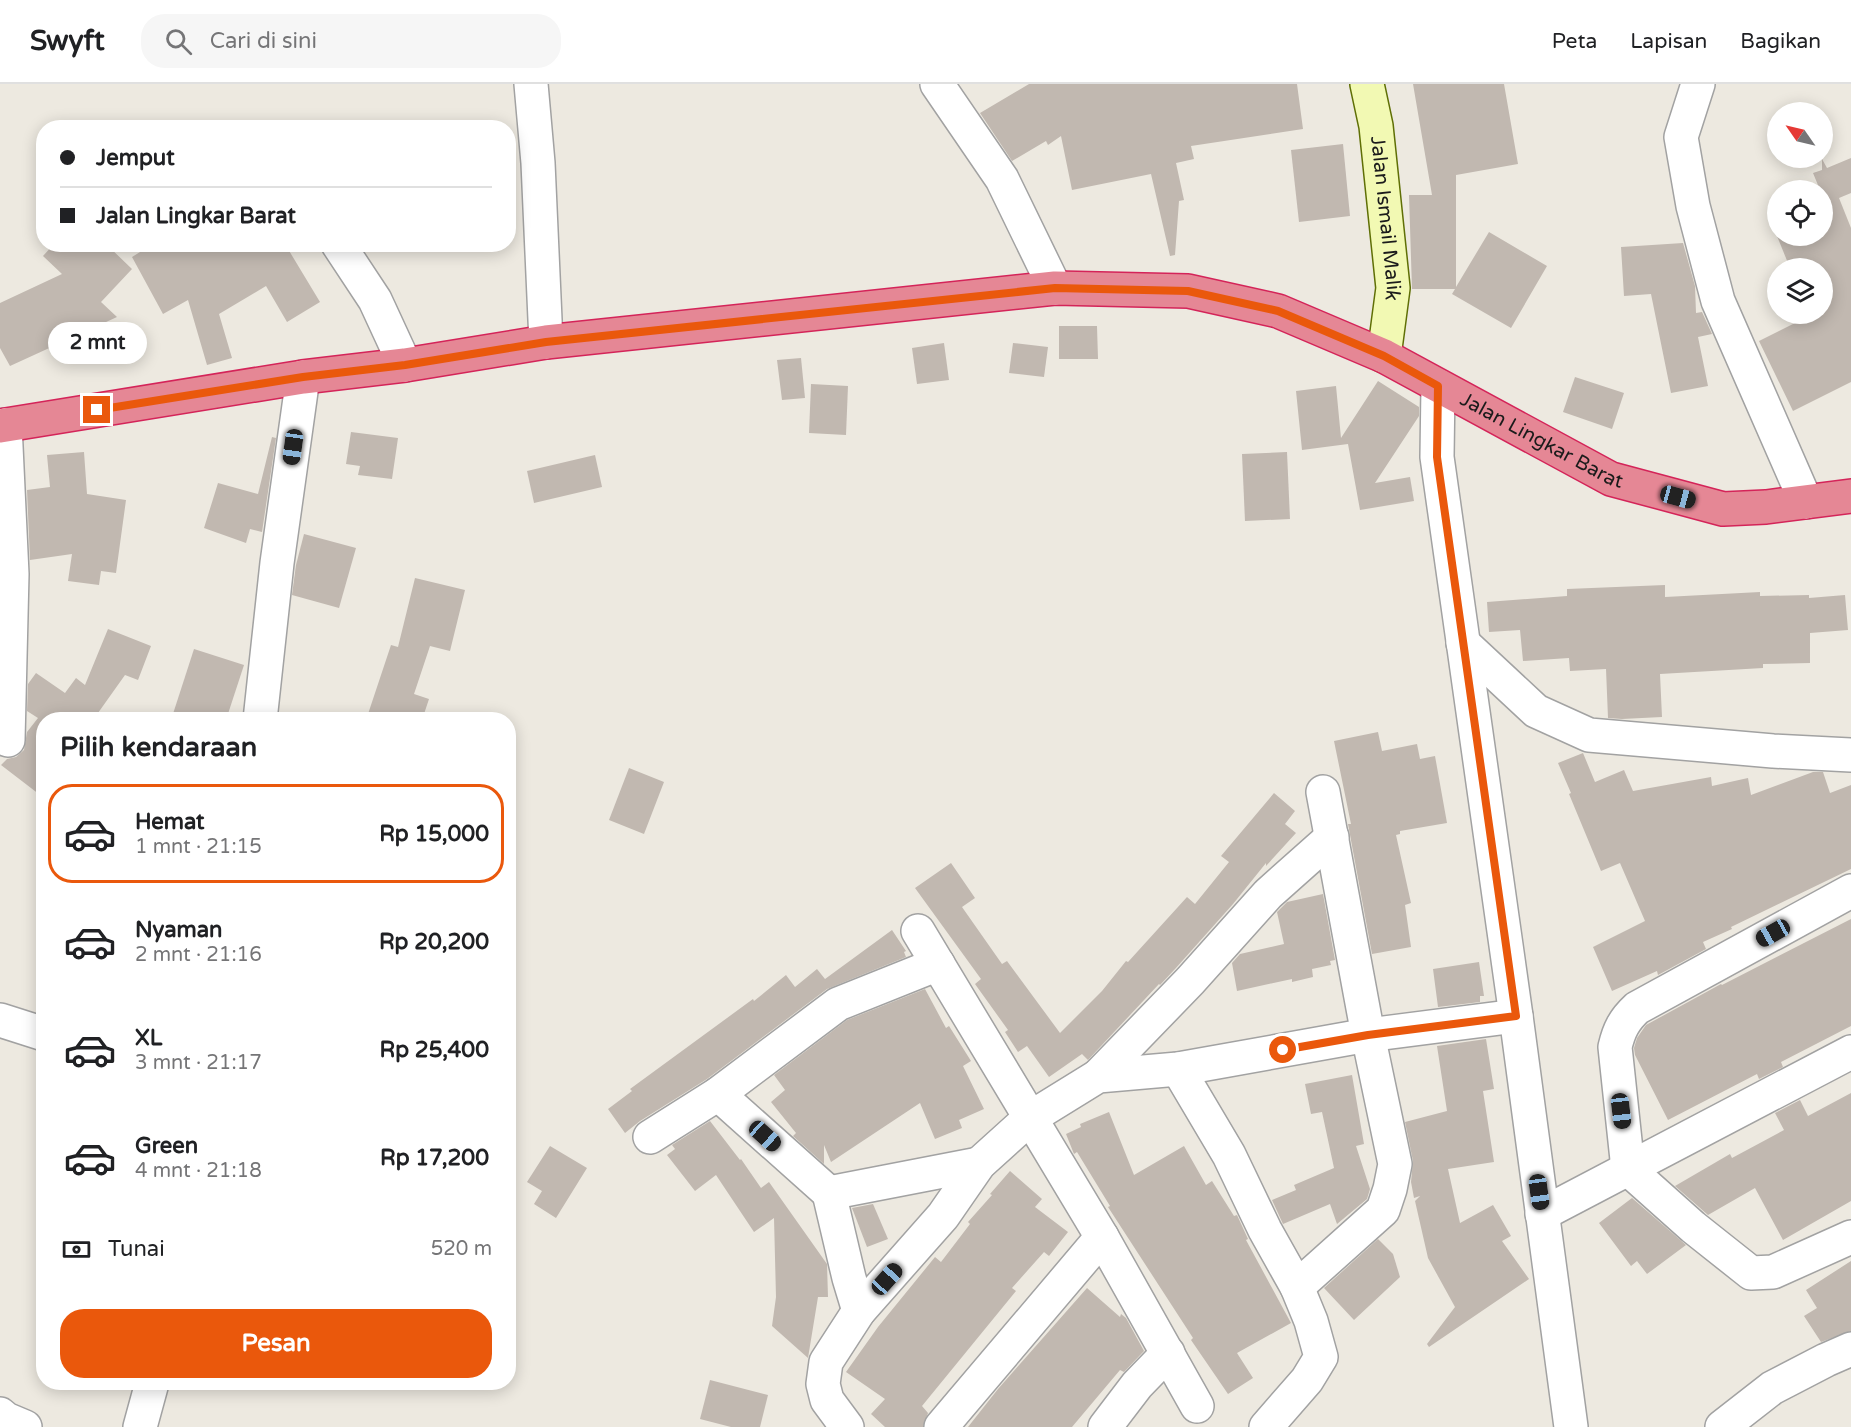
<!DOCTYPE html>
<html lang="id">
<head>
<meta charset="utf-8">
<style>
  body { margin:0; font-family:"Varela Round",sans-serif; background:#f6f6f6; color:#202124; height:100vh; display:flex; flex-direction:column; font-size:22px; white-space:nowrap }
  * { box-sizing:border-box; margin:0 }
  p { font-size:20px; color:#757577 }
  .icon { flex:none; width:33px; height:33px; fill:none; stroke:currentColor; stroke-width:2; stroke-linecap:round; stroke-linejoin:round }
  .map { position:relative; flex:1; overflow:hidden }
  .sheet { position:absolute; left:36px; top:628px; width:480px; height:678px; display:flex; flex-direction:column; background:#fff; border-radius:24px; box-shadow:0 3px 15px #0003 }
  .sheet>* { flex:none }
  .guide { position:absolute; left:36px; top:36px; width:480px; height:132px; border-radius:24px; box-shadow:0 3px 15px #0003; display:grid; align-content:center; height:132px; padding:0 24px; background:#fff }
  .needle { width:39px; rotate:304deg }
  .buttons { position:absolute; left:1767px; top:18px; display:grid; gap:12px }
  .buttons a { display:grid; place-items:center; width:66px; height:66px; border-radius:50%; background:#fff; box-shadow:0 3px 15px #0003; font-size:30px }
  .end { position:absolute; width:27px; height:27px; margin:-14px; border:8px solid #ea580c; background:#fff; box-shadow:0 0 0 3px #fff }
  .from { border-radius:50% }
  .bubble { position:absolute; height:42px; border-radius:21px; background:#fff; box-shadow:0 3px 15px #0003; font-size:20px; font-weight:800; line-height:42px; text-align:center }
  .car { position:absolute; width:18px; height:36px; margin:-18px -9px; border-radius:8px; box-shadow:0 0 4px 2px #0007; background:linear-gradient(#222 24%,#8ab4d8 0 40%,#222 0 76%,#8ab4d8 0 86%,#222 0) }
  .guide b { display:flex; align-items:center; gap:21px; height:57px; font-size:22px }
  .guide b+b { border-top:2px solid #e0e0e0 }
  .guide i { width:15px; height:15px; background:#202124 }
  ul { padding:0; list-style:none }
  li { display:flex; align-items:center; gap:18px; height:99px; margin:0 12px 9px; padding:0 12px; border:3px solid transparent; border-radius:24px }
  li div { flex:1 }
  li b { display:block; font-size:22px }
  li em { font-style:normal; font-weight:800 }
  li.on { border-color:#ea580c }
  li>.icon { width:54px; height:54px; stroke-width:1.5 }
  h2 { padding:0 24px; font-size:27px; line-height:72px }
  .pay { display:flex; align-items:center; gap:15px; height:66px; padding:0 24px; font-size:22px }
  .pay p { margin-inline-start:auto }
  .cta { display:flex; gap:12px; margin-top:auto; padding:12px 24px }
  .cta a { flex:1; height:69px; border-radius:24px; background:#ea580c; color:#fff; font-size:24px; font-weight:800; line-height:69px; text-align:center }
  header { display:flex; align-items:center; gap:36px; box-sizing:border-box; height:84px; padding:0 30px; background:#fff; border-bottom:2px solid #e0e0e0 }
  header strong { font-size:28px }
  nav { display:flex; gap:33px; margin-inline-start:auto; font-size:21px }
  .search { width:420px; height:54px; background:#f6f6f6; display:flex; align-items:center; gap:15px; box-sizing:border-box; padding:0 21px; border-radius:24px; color:#757577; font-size:22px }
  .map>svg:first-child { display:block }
  .building { fill:#c1b8b0 }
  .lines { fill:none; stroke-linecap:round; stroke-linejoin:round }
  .street-casing { stroke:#a2a2a2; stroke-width:36 }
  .secondary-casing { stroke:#5f6f05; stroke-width:36 }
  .highway-casing { stroke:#d42459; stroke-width:36 }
  .street { stroke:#fff; stroke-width:33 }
  .secondary { stroke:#f2f9b3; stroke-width:33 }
  .highway { stroke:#e58795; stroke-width:33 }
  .route { stroke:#ea580c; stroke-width:8 }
  .labels { text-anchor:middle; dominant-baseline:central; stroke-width:4.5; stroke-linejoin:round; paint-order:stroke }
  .street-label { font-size:20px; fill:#1b1b1b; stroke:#fff }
</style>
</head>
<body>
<header>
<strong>Swyft</strong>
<div class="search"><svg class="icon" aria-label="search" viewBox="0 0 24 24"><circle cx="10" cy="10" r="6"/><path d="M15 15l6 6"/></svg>Cari di sini</div>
<nav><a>Peta</a><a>Lapisan</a><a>Bagikan</a></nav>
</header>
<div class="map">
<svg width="1851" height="1343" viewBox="0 0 1851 1343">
  <rect width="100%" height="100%" fill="#ede9e0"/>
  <g class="building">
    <path d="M1029,0H1297L1303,45L1191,62L1194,75L1176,79L1184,116L1179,117L1175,171L1170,172L1151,90L1072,106L1061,52L1048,61L1046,57L1012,77L980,29Z"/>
    <path d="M1413,0H1504L1518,80L1456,91V203L1489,148L1547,182L1511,244L1452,210L1455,205H1412L1409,111H1432Z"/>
    <path d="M1343,60L1350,132L1299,138L1291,66Z"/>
    <path d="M1851,74V109L1839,114L1851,144V298L1793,327L1759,257L1813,230H1822V184H1790L1777,152H1822V106H1820L1813,89L1822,86V75L1827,84Z"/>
    <path d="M1683,159L1695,202L1696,229L1702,228L1712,250L1698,253L1708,302L1671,309L1651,210L1624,212L1621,163Z"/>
    <path d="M54,160H106L132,185L101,218L117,233L10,282L0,264V219L62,190L43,172Z"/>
    <path d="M153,160H285L320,218L287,238L266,202L219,230L232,274L207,281L188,216L163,230L132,173Z"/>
    <path d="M1059,242H1097L1098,275H1059Z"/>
    <path d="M944,259L949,296L917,300L912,264Z"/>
    <path d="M1013,259L1048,263L1044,293L1009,289Z"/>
    <path d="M801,274L805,314L782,316L777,276Z"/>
    <path d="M1575,293L1624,309L1612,345L1563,328Z"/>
    <path d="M1378,297L1419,323V332L1375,399L1410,393L1414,417L1360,426L1348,360L1302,366L1296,307L1336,302L1341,354Z"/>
    <path d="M811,300L848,302L846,351L809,349Z"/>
    <path d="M351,348L398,354L392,395L358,391L360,382L346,380Z"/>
    <path d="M272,353L276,354L262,448L250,445L246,459L204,444L218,399L258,410Z"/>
    <path d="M84,368L87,410L126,416L116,489L101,487L99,501L68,497L72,470L30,476L27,406L50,403L47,371Z"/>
    <path d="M1287,368L1290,435L1245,437L1242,370Z"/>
    <path d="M595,371L602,403L534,419L527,387Z"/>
    <path d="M304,450L356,464L339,524L292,511L296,481Z"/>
    <path d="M415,494L465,506L450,567L430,562L414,610L429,615L422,636H366L391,561L398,563Z"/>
    <path d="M1665,501V513L1760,508V512L1809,511V514L1845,511L1848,546L1810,549V579L1763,580V584L1660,590L1662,633L1622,635L1608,634L1606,585L1570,587L1569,574L1523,577L1520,546L1489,548L1487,518L1567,512V505Z"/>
    <path d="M108,545L151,562L138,596L125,591L93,636H44V714L1,681L7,675L16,673L24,666L27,648L38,634L27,627L28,600L36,589L65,609L76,594L85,601Z"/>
    <path d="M194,565L244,581L226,636H171Z"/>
    <path d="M1378,648L1382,667L1417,660L1420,675L1435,672L1447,739L1400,747V750L1396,751L1411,819L1405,821L1411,863L1372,870L1348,740H1351L1334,657Z"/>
    <path d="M1583,669L1595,698L1624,686L1633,707L1711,693L1712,702L1748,694L1751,711L1813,688H1823L1830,709L1851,701V785L1731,843L1732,845L1703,858L1706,865L1658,891L1657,887L1612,907L1593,863L1645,837L1620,779L1601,787L1569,710L1571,709L1558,679Z"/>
    <path d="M629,684L664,698L644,750L609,736Z"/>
    <path d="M1274,709L1295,727L1285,740L1296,749L1266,782V779L1233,820L1175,885L1160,901L1159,900L1088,976L1082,970L1049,993L1027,962L1018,968L1005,948L1008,946L975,900L981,895L915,804L951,779L975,814L962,823L1002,880L1007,877L1060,949L1102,907L1126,877L1128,878L1187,813L1195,820L1229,778L1221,772Z"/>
    <path d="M1323,810L1335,876L1330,877L1331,881L1312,885L1313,893L1292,898V895L1237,907L1232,879L1240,870L1284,860L1277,828L1287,818Z"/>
    <path d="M1851,835V942L1781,978L1783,983L1759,995L1757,990L1668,1036L1635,971L1634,964L1637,954L1646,941L1721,900L1722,901Z"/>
    <path d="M892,846L906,867L904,868L906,873L827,905L707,995L640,1037L625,1049L608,1025L632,1007L630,1005L753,915L754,917L786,891L795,903L817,885L825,895Z"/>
    <path d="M1479,878L1484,912H1480V918L1438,923L1433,885Z"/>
    <path d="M925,905L946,944L949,942L971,977L963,982L984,1025L959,1036L962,1044L935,1055L920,1019L831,1078L824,1061V1080L793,1052L796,1049L771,1018L785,1006L774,991L847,936Z"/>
    <path d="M1486,955L1494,1005L1483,1007L1494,1078L1448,1085L1460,1139L1493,1121L1511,1152L1502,1157L1529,1195L1429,1263L1427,1260L1455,1223L1428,1174L1415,1117L1420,1112L1414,1114L1411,1098L1413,1077L1405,1038L1447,1027L1437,962Z"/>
    <path d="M1352,991L1364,1060L1356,1062L1370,1105L1367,1115L1337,1140L1330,1120L1283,1140L1272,1116L1296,1106L1294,1101L1334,1084L1322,1028L1311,1030L1305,1000Z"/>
    <path d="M1851,1009V1117L1783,1156L1755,1104L1708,1131L1675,1102L1730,1070L1732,1074L1784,1046L1775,1029L1800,1016L1808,1032Z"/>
    <path d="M1109,1028L1134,1091L1184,1062L1206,1101L1212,1097L1234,1132L1237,1131L1248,1155L1246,1156L1291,1239L1237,1269L1253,1294L1228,1310L1191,1256L1193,1254L1108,1123L1110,1122L1077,1068L1074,1070L1066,1050L1081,1043L1080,1040Z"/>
    <path d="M710,1037L740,1076L741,1075L761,1104L769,1098L827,1180L828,1213H818L808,1274L772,1242L776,1213L774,1134L754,1148L716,1091L695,1107L667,1071L675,1065L672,1061Z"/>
    <path d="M550,1062L587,1084L556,1134L534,1120L542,1107L527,1098Z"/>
    <path d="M1010,1087L1042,1115L1035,1123L1068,1148L1049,1172L1044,1168L1012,1204L1016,1207L922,1322L928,1329L923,1343H885L871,1330L885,1315L846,1288L878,1243L935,1173L941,1178L970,1140L968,1138L992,1111L990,1110Z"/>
    <path d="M1632,1114L1686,1161L1647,1190L1637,1177L1631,1182L1599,1139Z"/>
    <path d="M873,1120L888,1155L867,1163L852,1124Z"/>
    <path d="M1378,1155L1393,1170L1400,1193L1354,1236L1324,1204Z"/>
    <path d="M1851,1177V1247L1821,1258L1804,1232L1817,1224L1806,1206Z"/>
    <path d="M1087,1204L1120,1233L1121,1230L1126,1234L1144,1267L1124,1288L1120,1286L1072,1343H968L998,1305Z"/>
    <path d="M710,1296L768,1311L760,1343H731L700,1335Z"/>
  </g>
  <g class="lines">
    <g class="street-casing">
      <g id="street">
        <path d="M531,0L538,79L546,258"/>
        <path d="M937,0L1002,95L1055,204"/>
        <path d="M1698,0L1681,53L1693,122L1718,217L1806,418"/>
        <path d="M338,160L375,216L405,281"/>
        <path d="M1438,302L1437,373L1516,932L1571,1343"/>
        <path d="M5,341L12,490L8,656"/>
        <path d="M1463,559L1536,627L1589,651L1773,667L1851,671"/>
        <path d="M260,636L277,479L303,293"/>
        <path d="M1851,807L1637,924C1624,936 1619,946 1615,963L1628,1085L1693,1143L1751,1189L1773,1188L1851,1153"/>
        <path d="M918,847L1102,1153L1197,1322"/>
        <path d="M0,936L44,950"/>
        <path d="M1178,985L1229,1071L1265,1146L1297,1203L1383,1126L1390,1105L1395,1080L1368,951L1323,708"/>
        <path d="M1098,992L1190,897L1268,810L1332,753"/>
        <path d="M718,1010L829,1109"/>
        <path d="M650,1053L718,1010L838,920L938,880"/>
        <path d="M1542,1130L1851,968"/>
        <path d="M859,1227L849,1194L829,1109L979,1080"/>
        <path d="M0,1330L6,1335L25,1343"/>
        <path d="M140,1343L152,1299"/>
        <path d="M847,1343L827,1316L823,1300L826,1278L859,1227L943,1132L979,1080L1030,1034L1098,992L1178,985L1368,951L1516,932"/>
        <path d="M941,1343L1102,1153"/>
        <path d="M1105,1343L1137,1301L1168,1269"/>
        <path d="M1266,1343L1307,1296L1321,1273L1311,1237L1297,1203"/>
        <path d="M1722,1343L1772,1304L1826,1276L1851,1265"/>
      </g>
    </g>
    <g class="secondary-casing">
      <g id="secondary">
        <path id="s1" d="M1367,0L1376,42L1393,204L1384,272"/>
      </g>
    </g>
    <g class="highway-casing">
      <g id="highway">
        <path id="s2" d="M0,342L303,293L405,281L546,258L1055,204L1188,207L1278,227L1384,272L1611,395L1723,425L1766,423L1851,412"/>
      </g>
    </g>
    <use href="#street" class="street"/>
    <use href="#secondary" class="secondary"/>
    <use href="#highway" class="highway"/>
  </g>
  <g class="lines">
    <path class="route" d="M97,326L303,293L405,281L546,258L1055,204L1188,207L1278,227L1384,272L1438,302L1437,373L1516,932L1368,951L1283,966"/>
  </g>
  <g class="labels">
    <g class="street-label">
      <text stroke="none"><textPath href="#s1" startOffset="136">Jalan Ismail Malik</textPath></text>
      <text stroke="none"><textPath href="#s2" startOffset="1584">Jalan Lingkar Barat</textPath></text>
    </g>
  </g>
</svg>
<div class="buttons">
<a><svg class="needle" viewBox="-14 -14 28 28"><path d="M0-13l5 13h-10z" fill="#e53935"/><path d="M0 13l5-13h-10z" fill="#757577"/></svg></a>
<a><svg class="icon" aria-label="locate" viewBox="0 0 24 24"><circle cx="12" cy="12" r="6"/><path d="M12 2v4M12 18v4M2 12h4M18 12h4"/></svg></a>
<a><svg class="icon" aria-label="layers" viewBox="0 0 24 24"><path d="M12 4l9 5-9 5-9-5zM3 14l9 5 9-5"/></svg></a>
</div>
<i class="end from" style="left:1283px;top:966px"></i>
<i class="end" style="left:97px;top:326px"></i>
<div class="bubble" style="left:48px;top:238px;width:99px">2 mnt</div>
<i class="car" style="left:293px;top:363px;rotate:188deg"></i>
<i class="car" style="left:1678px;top:413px;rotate:105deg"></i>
<i class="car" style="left:1773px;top:849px;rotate:241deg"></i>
<i class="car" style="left:1621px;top:1027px;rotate:173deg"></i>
<i class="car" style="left:765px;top:1052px;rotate:132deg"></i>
<i class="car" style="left:1539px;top:1108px;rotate:172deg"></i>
<i class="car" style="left:887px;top:1195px;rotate:42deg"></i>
<div class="guide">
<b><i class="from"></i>Jemput</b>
<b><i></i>Jalan Lingkar Barat</b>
</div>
<section class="sheet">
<h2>Pilih kendaraan</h2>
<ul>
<li class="on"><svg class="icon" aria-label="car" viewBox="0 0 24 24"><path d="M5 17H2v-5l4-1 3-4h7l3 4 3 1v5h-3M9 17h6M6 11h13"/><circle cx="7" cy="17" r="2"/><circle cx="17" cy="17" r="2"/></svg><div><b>Hemat</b><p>1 mnt · 21:15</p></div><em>Rp 15,000</em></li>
<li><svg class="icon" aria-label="car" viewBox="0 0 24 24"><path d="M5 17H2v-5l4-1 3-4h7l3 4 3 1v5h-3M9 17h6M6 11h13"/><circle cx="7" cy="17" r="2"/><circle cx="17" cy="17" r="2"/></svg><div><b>Nyaman</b><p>2 mnt · 21:16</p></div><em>Rp 20,200</em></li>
<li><svg class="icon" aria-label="car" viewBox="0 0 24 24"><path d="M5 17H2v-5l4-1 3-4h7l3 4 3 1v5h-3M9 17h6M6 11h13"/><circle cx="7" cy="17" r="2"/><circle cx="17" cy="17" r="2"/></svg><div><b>XL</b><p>3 mnt · 21:17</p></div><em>Rp 25,400</em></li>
<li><svg class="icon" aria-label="car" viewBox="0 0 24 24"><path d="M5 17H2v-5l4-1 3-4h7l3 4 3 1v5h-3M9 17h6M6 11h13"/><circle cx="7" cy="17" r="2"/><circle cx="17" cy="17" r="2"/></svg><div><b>Green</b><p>4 mnt · 21:18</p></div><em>Rp 17,200</em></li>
</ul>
<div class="pay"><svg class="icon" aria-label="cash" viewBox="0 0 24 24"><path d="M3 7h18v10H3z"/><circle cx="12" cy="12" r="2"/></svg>Tunai<p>520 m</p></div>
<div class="cta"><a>Pesan</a></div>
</section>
</div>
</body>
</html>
